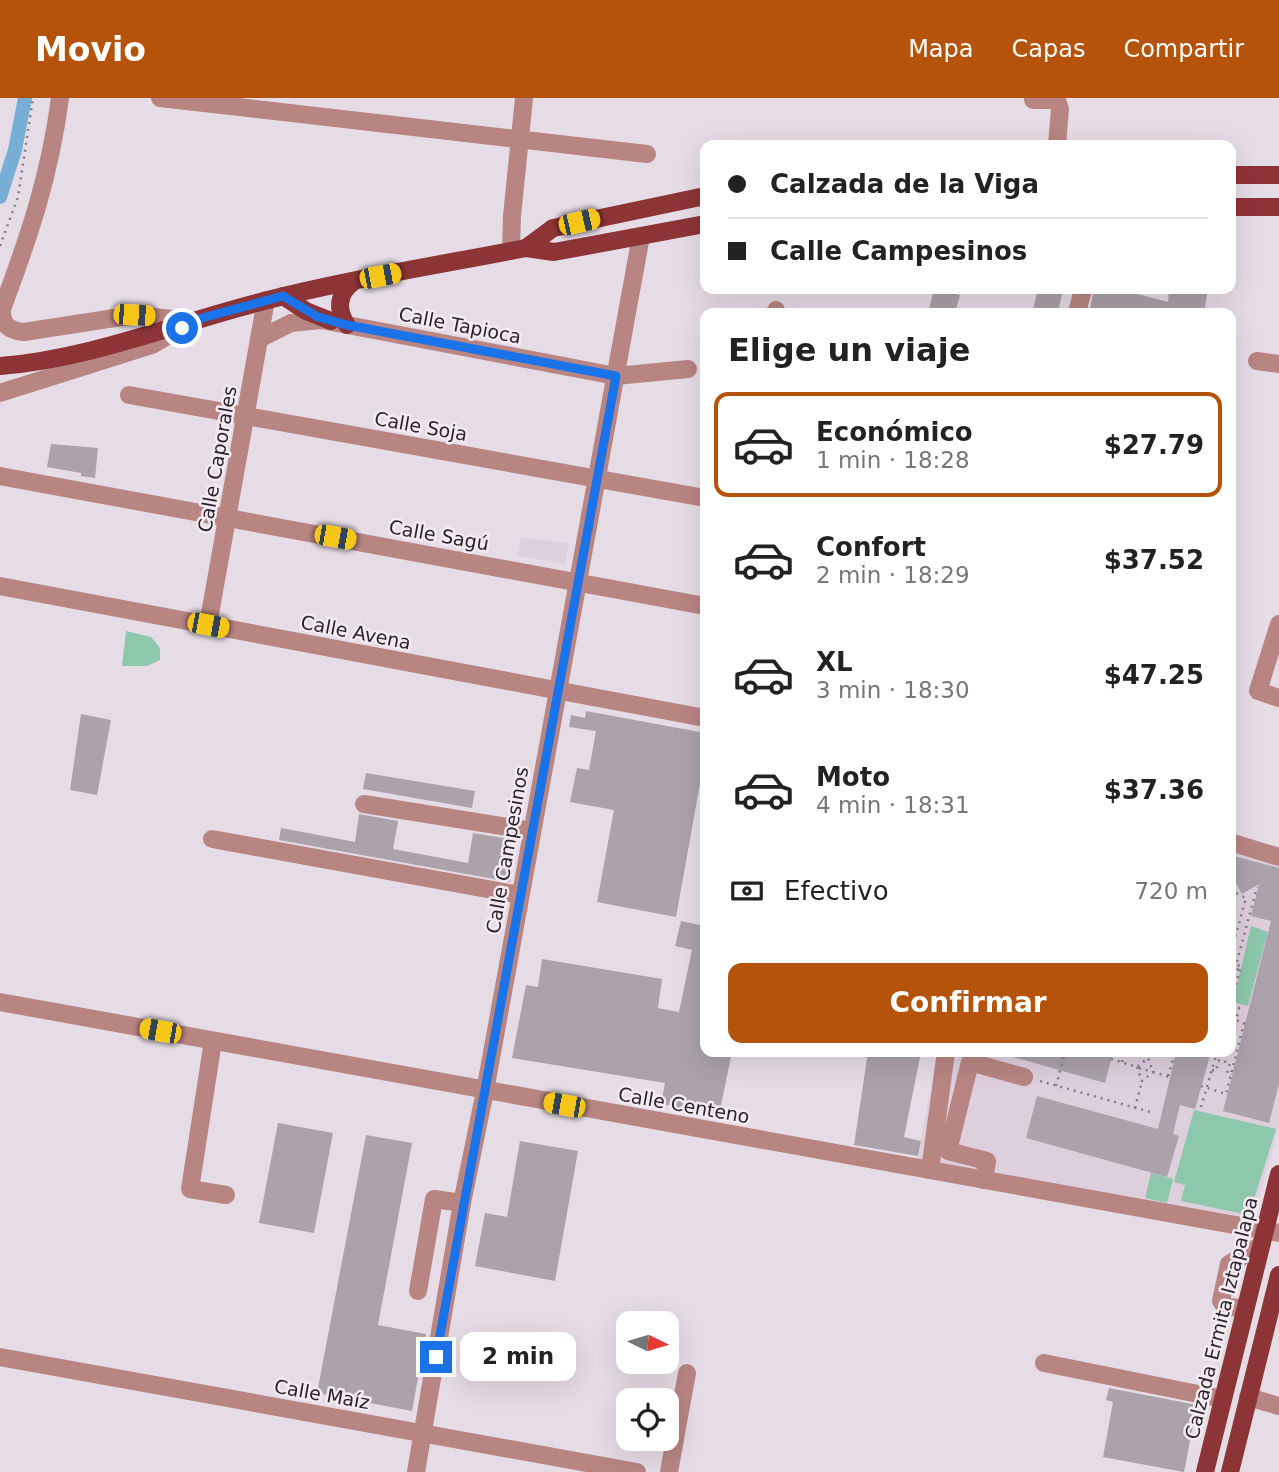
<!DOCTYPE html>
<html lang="es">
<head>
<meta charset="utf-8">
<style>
  body { margin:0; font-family:"DejaVu Sans",sans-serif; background:#f2f2f2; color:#222; height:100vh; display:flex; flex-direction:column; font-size:26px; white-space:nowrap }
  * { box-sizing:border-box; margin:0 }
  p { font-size:23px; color:#767676 }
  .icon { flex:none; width:38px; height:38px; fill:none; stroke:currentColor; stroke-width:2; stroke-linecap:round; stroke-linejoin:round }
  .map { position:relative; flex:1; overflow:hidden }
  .sheet { position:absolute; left:700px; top:210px; width:536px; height:749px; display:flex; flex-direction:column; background:#fff; border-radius:14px; box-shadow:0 7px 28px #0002 }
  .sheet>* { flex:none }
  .guide { position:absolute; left:700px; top:42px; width:536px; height:154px; border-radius:14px; box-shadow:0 7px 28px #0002; display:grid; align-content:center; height:154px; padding:0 28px; background:#fff }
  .needle { width:46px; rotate:95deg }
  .tools { position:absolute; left:616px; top:1213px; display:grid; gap:14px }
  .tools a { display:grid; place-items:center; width:63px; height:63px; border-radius:14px; background:#fff; box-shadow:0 7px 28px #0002; font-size:35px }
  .end { position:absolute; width:32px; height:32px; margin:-16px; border:9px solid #1a73e8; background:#fff; box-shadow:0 0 0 4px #fff }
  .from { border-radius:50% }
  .bubble { position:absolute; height:49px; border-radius:14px; background:#fff; box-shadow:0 7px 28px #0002; font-size:23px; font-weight:700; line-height:49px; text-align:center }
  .car { position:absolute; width:21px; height:42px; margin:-21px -10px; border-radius:9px; box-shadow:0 0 5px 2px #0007; background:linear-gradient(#f5c518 24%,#345 0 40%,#f5c518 0 76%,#345 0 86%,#f5c518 0) }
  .guide b { display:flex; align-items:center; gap:24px; height:66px; font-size:26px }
  .guide b+b { border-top:2px solid #e0e0e0 }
  .guide i { width:18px; height:18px; background:#222 }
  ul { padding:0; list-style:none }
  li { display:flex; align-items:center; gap:21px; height:105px; margin:0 14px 10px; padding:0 14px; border:4px solid transparent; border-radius:14px }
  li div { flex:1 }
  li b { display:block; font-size:26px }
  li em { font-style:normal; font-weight:700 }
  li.active { border-color:#b45309 }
  li>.icon { width:63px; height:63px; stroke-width:1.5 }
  h2 { padding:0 28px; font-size:32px; line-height:84px }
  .pay { display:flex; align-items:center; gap:18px; height:77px; padding:0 28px; font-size:26px }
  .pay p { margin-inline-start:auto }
  .primary-button { display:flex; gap:14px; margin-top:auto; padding:14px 28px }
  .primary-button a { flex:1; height:80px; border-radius:14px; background:#b45309; color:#fff; font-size:28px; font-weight:700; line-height:80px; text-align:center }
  header { display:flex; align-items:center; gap:42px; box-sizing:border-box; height:98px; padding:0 35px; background:#b45309; color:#fff }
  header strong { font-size:33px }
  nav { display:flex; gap:38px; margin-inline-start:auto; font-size:24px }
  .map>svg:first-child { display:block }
  .built { fill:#decfdd }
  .green { fill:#8dc8ac }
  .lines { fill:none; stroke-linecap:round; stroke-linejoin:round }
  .canal { stroke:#77aed6; stroke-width:14 }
  .building { fill:#aba2aa }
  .path { stroke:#847e84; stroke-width:2.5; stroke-dasharray:2 5; stroke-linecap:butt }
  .minor { stroke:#b88583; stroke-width:18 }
  .major { stroke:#8d3437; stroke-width:18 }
  .route { stroke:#1a73e8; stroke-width:9 }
  .labels { text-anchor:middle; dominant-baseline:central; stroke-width:5; stroke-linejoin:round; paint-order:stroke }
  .street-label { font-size:19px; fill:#282528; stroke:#f3eaf2 }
</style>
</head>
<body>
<header>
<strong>Movio</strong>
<nav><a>Mapa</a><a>Capas</a><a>Compartir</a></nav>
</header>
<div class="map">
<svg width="1279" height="1374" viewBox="0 0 1279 1374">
  <rect width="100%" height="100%" fill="#e6dce5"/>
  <g class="built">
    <path d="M521,439L569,446L565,466L518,458Z"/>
    <path d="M1230,752L1279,765V1028L1252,1123L918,1061L937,954H1230Z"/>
  </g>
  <g class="green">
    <path d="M126,533L151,539L160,550V562L147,568H122Z"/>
    <path d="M1251,828L1268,834L1248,908L1233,904Z"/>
    <path d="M1194,1012L1276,1031L1249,1117L1181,1103L1185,1087L1174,1084Z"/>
    <path d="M1151,1075L1173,1081L1167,1105L1145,1100Z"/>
  </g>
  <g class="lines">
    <path class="canal" d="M0,99L15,52L25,0"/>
  </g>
  <g class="building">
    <path d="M934,191L960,197L955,215H928Z"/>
    <path d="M1038,191H1063L1058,215H1032Z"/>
    <path d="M1094,191L1126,193L1168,204L1169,191H1208L1204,215H1089Z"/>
    <path d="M51,346L98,350L95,380L81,378V375L47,369Z"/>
    <path d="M586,613L705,635V658L676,819L597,804L614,712L570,704L577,670L589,672L596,633L569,629L571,617L585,620Z"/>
    <path d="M81,616L111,622L97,697L70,692Z"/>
    <path d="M366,675L475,693L472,710L363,691Z"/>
    <path d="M359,716L398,723L393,751L468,765L473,735L517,742L510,784L279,742L281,730L355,744Z"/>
    <path d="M1230,757L1279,770V986L1269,1025L1223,1013L1271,823L1251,818L1259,786L1242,796L1234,782L1230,781Z"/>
    <path d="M681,823L705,828V954H732L719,1017L661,1006L665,985L512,960L526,887L538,889L542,861L662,881L658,910L679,914L692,852L675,848Z"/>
    <path d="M868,954H921L904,1039L921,1043L918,1058L854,1047Z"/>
    <path d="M1006,954H1113L1105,985L1006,957Z"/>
    <path d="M1176,954H1211L1195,1011L1180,1007L1173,1036L1179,1038L1167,1079L1026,1040L1037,998L1158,1031Z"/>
    <path d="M278,1025L333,1035L314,1135L259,1125Z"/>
    <path d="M366,1037L412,1045L378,1227L426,1236L412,1313L317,1295Z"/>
    <path d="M520,1043L578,1053L555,1183L475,1168L485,1115L507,1119Z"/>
    <path d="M1109,1290L1197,1307L1184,1374L1103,1359L1113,1304L1106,1302Z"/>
  </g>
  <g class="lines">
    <g class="path">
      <path d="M0,148L18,99L33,0"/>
      <path d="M1230,792L1246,800L1230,858"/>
      <path d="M1230,869L1240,872"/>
      <path d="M1230,907L1241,868L1236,867L1257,789"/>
      <path d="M1150,954L1148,960L1153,974L1169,979"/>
      <path d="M1111,961L1137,969L1148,960"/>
      <path d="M1122,964L1125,954"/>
      <path d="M1137,969L1142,983L1153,974"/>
      <path d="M1139,970L1153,974"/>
      <path d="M1212,972L1216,973L1219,962L1230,965L1227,976L1231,977"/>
      <path d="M1168,978L1175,954"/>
      <path d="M1040,983L1154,1015"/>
      <path d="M1056,988L1065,954"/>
      <path d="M1201,988L1226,996L1244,925L1236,922L1239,910L1230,908"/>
      <path d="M1201,1009L1217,954"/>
      <path d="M1135,1010L1142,983"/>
    </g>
    <g class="minor">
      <path d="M60,0C50,77 29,139 2,211C1,227 10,233 24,234L134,217L191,223"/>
      <path d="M160,0L647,56"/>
      <path d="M1033,2H1053L1058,5L1060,11L1057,47"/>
      <path d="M511,153L512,118L524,0"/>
      <path d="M775,215L776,212"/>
      <path d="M1077,215L1083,191"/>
      <path d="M259,241L291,225L321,222L616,278L688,271"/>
      <path d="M1257,263L1279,266"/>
      <path d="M0,295L152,247L186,227"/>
      <path d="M129,297L705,400"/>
      <path d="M0,378L705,508"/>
      <path d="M0,488L705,620"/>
      <path d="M1279,526L1258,593L1279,600"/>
      <path d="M208,527L266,202"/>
      <path d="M364,706L532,733"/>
      <path d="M212,741L520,797"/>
      <path d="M1230,744L1279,759"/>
      <path d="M0,904L1279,1135"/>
      <path d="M213,943L190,1091L226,1097"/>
      <path d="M930,1072L946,954"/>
      <path d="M984,1082L987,1063L948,1053L970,964L1024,979"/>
      <path d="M418,1193L434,1101L462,1105"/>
      <path d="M1245,1210L1226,1209L1221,1203L1229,1166L1260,1148"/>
      <path d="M0,1259L637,1374"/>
      <path d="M1044,1265L1223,1301"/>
      <path d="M1248,1299L1279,1308"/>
      <path d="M416,1374L462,1105L485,993L641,138"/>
      <path d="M669,1374L687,1275"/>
    </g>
    <g class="major">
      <path d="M1230,77H1279"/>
      <path d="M1230,109H1279"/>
      <path d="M526,150L553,130L705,98"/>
      <path d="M283,198L306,213L331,223"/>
      <path d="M347,227C336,212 338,195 353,184"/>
      <path d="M0,268C90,261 177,225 264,203C350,181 439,167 526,150L554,154L705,126"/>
      <path d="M1205,1374L1279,1076"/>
      <path d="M1230,1374L1279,1177"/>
    </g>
  </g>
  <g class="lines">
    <path class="route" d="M182,230L191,223L283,198L318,219L347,227L616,278L436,1259"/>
  </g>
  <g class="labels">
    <g class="street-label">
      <text transform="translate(460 227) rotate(11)">Calle Tapioca</text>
      <text transform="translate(421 328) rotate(10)">Calle Soja</text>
      <text transform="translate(217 361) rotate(-80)">Calle Caporales</text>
      <text transform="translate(439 437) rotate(10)">Calle Sagú</text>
      <text transform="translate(356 534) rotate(11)">Calle Avena</text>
      <text transform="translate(507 752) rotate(-80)">Calle Campesinos</text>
      <text transform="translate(684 1007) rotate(10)">Calle Centeno</text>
      <text transform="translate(1221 1220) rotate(-76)">Calzada Ermita Iztapalapa</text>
      <text transform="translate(322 1296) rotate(10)">Calle Maíz</text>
    </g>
  </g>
</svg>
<div class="tools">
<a><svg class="needle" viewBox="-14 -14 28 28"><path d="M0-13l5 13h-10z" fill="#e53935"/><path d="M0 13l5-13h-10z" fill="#767676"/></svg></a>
<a><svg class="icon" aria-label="locate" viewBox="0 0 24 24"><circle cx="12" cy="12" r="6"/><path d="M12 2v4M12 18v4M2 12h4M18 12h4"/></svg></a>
</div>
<i class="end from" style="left:182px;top:230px"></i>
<i class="end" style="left:436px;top:1259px"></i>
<div class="bubble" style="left:460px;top:1234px;width:116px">2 min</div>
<i class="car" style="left:579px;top:124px;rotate:77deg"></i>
<i class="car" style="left:380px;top:178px;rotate:79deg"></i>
<i class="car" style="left:134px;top:217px;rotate:93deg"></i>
<i class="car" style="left:335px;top:439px;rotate:100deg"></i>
<i class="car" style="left:208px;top:527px;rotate:101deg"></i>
<i class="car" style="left:160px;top:933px;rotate:280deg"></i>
<i class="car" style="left:564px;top:1007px;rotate:280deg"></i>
<div class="guide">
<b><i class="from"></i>Calzada de la Viga</b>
<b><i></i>Calle Campesinos</b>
</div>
<section class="sheet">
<h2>Elige un viaje</h2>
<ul>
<li class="active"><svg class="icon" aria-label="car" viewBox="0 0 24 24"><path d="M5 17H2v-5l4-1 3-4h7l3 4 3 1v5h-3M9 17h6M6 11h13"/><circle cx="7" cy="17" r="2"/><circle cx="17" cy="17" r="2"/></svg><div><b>Económico</b><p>1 min · 18:28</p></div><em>$27.79</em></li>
<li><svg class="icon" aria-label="car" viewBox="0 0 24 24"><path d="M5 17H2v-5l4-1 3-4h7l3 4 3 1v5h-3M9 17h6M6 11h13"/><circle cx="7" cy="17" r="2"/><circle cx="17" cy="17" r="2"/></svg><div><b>Confort</b><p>2 min · 18:29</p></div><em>$37.52</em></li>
<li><svg class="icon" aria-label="car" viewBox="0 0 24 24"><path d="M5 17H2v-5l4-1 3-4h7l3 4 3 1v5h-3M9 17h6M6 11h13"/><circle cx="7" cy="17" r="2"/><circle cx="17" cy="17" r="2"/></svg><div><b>XL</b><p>3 min · 18:30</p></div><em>$47.25</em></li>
<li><svg class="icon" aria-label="car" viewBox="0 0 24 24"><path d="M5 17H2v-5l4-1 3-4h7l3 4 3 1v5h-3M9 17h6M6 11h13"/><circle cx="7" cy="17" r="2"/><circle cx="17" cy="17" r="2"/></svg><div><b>Moto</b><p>4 min · 18:31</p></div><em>$37.36</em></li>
</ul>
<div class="pay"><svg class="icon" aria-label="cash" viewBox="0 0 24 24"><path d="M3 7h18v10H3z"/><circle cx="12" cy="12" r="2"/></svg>Efectivo<p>720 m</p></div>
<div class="primary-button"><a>Confirmar</a></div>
</section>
</div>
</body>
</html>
